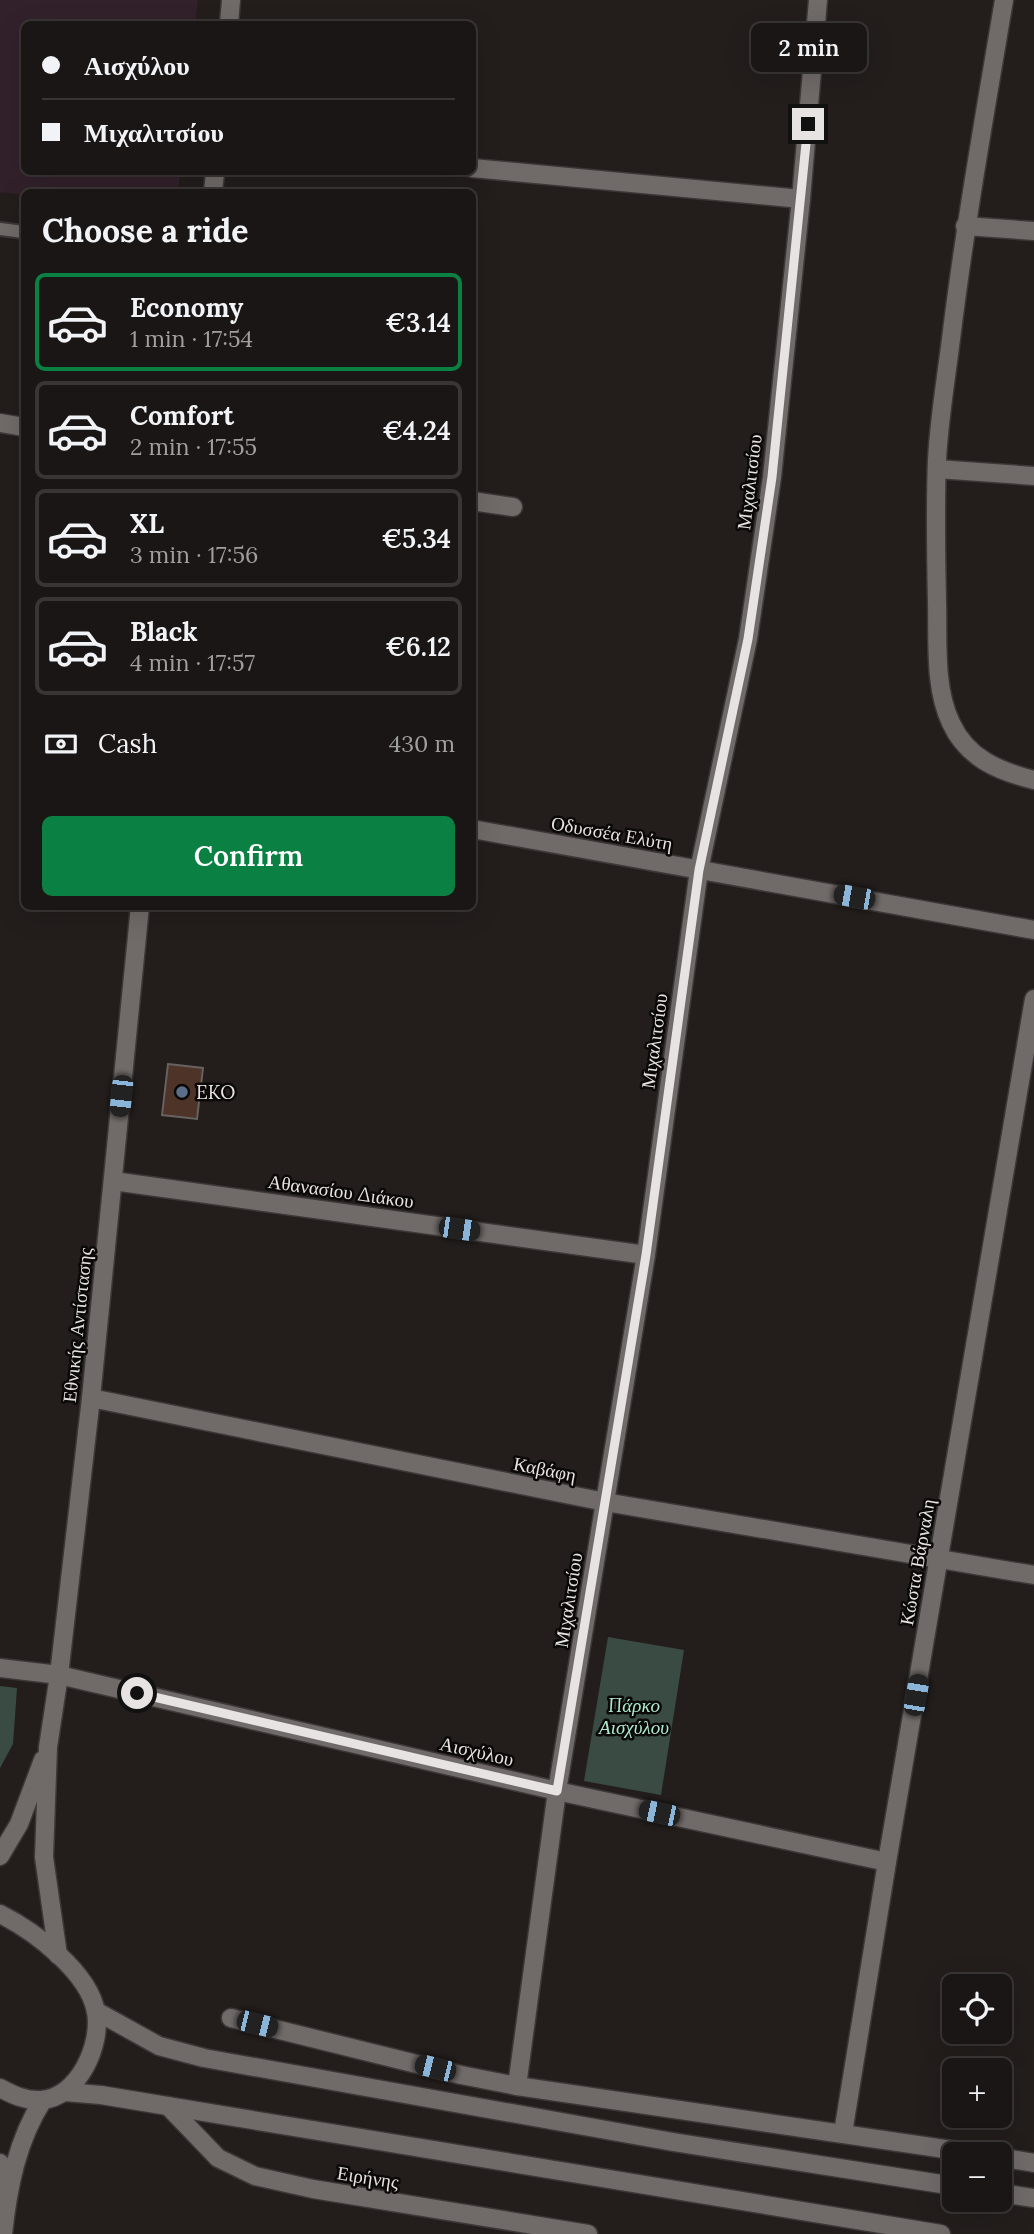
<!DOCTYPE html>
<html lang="en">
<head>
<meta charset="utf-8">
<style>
  body { margin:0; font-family:Lora,serif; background:#272322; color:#f1f3f6; height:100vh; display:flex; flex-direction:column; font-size:26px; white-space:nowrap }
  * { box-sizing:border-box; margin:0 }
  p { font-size:23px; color:#9f9fa0 }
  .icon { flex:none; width:38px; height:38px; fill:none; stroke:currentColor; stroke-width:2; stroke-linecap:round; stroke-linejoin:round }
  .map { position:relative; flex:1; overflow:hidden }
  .sheet { position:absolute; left:21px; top:189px; width:455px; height:721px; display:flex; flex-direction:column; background:#1a1615; border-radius:10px; box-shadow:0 7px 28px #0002,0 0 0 2px #383534 }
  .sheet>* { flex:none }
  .guide { position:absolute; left:21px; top:21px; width:455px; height:154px; border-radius:10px; box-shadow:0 7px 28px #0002,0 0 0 2px #383534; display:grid; align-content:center; height:154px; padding:0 21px; background:#1a1615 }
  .buttons { position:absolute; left:942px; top:1974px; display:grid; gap:14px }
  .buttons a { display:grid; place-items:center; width:70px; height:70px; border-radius:10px; background:#1a1615; box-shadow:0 7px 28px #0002,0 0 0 2px #383534; font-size:35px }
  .end { position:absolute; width:32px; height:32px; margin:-16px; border:9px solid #e7e3e2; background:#111; box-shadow:0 0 0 4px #111 }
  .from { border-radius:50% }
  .bubble { position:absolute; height:49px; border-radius:10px; background:#1a1615; box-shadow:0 7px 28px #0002,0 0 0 2px #383534; font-size:23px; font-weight:600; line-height:49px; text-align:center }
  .car { position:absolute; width:21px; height:42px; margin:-21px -10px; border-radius:9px; box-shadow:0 0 5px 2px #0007; background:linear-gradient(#222 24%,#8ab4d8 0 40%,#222 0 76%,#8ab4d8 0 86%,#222 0) }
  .guide b { display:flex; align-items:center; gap:24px; height:66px; font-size:26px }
  .guide b+b { border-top:2px solid #383534 }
  .guide i { width:18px; height:18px; background:#f1f3f6 }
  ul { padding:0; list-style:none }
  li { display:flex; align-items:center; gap:21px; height:98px; margin:0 14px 10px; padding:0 7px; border:4px solid #383534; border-radius:10px }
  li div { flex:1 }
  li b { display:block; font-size:26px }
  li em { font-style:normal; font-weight:600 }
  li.on { border-color:#0b8043 }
  li>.icon { width:63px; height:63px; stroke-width:1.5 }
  h2 { padding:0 21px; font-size:32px; line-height:84px }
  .pay { display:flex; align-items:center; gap:18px; height:77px; padding:0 21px; font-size:26px }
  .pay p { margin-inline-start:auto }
  .primary-button { display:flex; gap:14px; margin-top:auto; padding:14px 21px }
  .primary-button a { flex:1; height:80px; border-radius:10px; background:#0b8043; color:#fff; font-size:28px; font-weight:600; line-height:80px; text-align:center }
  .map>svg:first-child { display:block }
  .education { fill:#32212a }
  .green { fill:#394b42 }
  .building { fill:#4d3328; stroke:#67615f; stroke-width:2 }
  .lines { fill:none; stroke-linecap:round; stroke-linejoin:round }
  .service-casing { stroke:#3c3837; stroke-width:16 }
  .minor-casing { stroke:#3c3837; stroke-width:21 }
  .tertiary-casing { stroke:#3c3837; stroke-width:21 }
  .secondary-casing { stroke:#3c3837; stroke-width:21 }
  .service { stroke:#706a68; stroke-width:12 }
  .minor { stroke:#706a68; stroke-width:18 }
  .tertiary { stroke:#706a68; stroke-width:18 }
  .secondary { stroke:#706a68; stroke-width:18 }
  .route { stroke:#e7e3e2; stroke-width:9 }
  .service-dot { fill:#5c6f8a; stroke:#0b0908; stroke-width:2.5 }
  .labels { text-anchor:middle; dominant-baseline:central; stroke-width:5; stroke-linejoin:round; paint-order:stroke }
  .street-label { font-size:19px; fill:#e7e3e2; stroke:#0b0908 }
  .poi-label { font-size:19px; fill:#e7e3e2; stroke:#0b0908; text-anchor:start }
  .park-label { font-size:19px; font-style:italic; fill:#adeacd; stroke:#0b0908 }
</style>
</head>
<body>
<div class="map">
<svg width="1034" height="2234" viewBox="0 0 1034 2234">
  <rect width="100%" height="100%" fill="#231e1c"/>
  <path class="education" d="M0,0H198L195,24H24V172H180L178,192H24V195L0,192Z"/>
  <g class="green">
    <path d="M608,1637L684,1650L661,1795L584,1781Z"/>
    <path d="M0,1686L17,1688L13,1744L0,1768Z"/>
  </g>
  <path class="building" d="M168,1064L203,1068L197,1119L162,1115Z"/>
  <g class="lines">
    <g class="service-casing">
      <path id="service" d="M0,229L24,232"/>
    </g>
    <g class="minor-casing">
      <g id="minor">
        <path d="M1004,0C985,113 965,225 951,339C946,379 939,420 937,460C935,508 936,555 937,603C938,641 934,688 951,723C967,758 998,771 1034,780"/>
        <path d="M472,168L801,199"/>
        <path d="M965,226L1034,231"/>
        <path d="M0,423L24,427"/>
        <path d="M937,469L1034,476"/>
        <path d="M472,501L513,507"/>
        <path d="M472,829L1034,930"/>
        <path d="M113,1181L646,1255"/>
        <path d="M91,1398L605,1502L1034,1575"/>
        <path d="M0,1668L59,1675L557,1791L887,1862"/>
        <path d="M231,2018L461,2075L517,2086L979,2154"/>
        <path d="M517,2086L557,1791L646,1255L699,870L748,639L772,477L801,199L818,0"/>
        <path d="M168,2106L218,2158L255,2176L313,2189L588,2234"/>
        <path d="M843,2133L887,1862L1034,999"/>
        <path d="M999,2157L1034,2163"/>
      </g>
    </g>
    <g class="tertiary-casing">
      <g id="tertiary">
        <path d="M96,2011L159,2046L204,2058L673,2142L954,2186"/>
        <path d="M65,2092L101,2095L941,2234"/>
        <path d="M999,2193L1034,2198"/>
      </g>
    </g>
    <g class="secondary-casing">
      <g id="secondary">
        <path d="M229,24L231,0"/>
        <path d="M213,192L215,172"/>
        <path d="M0,1856L19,1824L43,1760"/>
        <path d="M0,1914C34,1931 89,1972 96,2012C102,2045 78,2098 41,2100C26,2101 13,2095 0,2088"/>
        <path d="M58,1955L44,1857L48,1747L59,1675L91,1398L140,906"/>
        <path d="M0,2163L8,2191"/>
        <path d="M3,2234C8,2188 17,2140 43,2100"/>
      </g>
    </g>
    <use href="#service" class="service"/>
    <use href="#minor" class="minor"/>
    <use href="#tertiary" class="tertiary"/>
    <use href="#secondary" class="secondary"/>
  </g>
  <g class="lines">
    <path class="route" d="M137,1693L557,1791L646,1255L699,870L748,639L772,477L808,124"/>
  </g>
  <circle class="service-dot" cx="182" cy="1092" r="7"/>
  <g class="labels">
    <g class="street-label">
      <text transform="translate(749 482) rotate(-83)">Μιχαλιτσίου</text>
      <text transform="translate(612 833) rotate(10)">Οδυσσέα Ελύτη</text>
      <text transform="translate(654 1041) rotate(-82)">Μιχαλιτσίου</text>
      <text transform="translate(341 1191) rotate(8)">Αθανασίου Διάκου</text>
      <text transform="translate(77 1325) rotate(-84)">Εθνικής Αντίστασης</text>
      <text transform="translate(545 1469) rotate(11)">Καβάφη</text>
      <text transform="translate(917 1562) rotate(-80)">Κώστα Βάρναλη</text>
      <text transform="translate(568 1600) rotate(-81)">Μιχαλιτσίου</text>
      <text transform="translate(477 1751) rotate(13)">Αισχύλου</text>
      <text transform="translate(368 2177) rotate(9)">Ειρήνης</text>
    </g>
    <g class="poi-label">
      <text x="196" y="1092">EKO</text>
    </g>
    <g class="park-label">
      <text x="634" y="1705">Πάρκο<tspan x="634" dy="22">Αισχύλου</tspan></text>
    </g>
  </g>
</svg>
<div class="buttons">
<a><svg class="icon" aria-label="locate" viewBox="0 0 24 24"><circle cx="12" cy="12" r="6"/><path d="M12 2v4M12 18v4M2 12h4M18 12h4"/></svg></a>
<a>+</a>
<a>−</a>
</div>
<i class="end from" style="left:137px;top:1693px"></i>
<i class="end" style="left:808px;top:124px"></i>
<div class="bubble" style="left:751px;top:23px;width:116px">2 min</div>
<i class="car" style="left:854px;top:897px;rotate:280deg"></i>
<i class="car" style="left:121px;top:1096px;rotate:186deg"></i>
<i class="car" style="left:459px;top:1229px;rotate:98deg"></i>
<i class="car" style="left:916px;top:1695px;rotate:10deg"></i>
<i class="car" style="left:659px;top:1813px;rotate:282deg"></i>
<i class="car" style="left:257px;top:2024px;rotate:104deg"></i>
<i class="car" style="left:435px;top:2068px;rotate:284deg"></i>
<div class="guide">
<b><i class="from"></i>Αισχύλου</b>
<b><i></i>Μιχαλιτσίου</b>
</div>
<section class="sheet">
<h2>Choose a ride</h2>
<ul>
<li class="on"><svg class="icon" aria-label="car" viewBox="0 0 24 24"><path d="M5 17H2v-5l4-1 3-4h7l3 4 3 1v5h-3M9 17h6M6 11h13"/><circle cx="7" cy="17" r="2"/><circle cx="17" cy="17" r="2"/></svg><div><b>Economy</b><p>1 min · 17:54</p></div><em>€3.14</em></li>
<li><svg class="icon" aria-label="car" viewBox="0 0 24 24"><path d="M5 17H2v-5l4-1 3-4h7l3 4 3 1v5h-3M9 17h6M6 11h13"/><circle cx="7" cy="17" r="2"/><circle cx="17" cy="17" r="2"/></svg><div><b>Comfort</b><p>2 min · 17:55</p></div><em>€4.24</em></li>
<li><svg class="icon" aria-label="car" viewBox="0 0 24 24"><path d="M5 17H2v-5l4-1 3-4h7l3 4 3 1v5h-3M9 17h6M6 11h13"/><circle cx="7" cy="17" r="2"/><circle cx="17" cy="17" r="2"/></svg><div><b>XL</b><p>3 min · 17:56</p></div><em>€5.34</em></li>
<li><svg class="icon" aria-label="car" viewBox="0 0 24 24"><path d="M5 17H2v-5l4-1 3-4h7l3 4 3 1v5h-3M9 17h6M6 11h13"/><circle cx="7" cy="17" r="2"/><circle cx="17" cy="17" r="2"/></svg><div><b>Black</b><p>4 min · 17:57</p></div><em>€6.12</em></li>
</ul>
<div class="pay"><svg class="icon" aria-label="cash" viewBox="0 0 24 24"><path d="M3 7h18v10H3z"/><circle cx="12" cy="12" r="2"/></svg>Cash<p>430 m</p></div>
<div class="primary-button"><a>Confirm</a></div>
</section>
</div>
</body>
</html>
